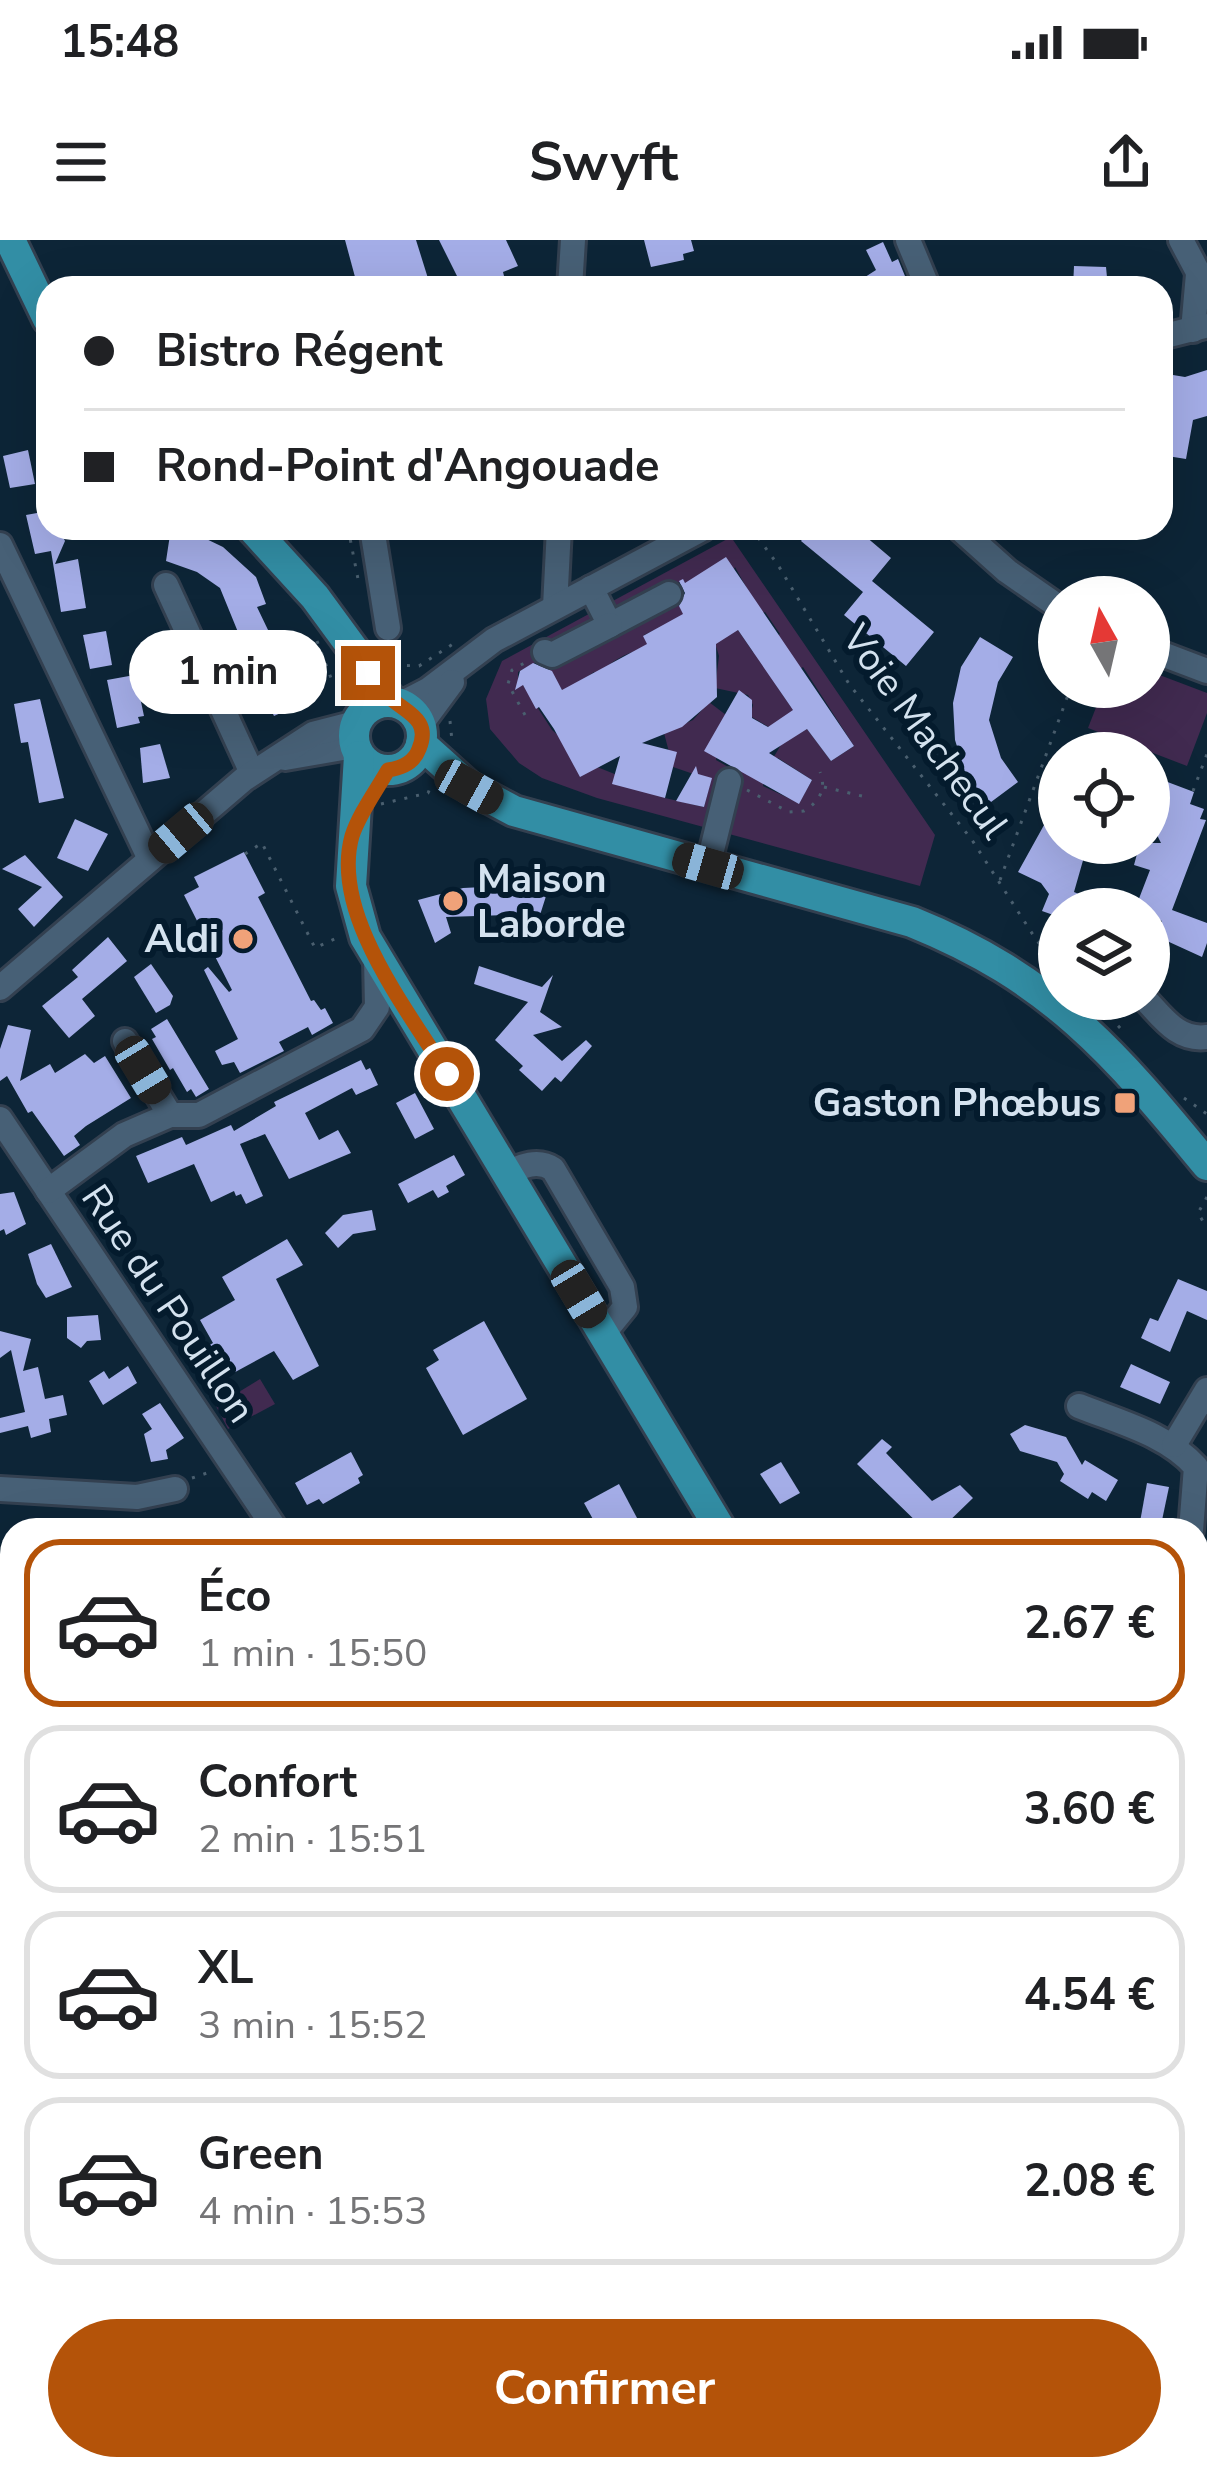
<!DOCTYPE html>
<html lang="fr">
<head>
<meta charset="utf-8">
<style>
  body { margin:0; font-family:"Nunito Sans",sans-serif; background:#f6f6f6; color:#202124; height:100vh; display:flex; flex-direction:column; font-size:45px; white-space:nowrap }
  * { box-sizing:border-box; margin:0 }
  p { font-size:39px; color:#757577 }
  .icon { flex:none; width:66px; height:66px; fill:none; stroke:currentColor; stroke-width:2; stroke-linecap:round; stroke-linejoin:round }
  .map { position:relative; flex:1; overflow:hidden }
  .sheet { position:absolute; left:0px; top:1278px; width:1209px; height:963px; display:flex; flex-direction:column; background:#fff; border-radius:36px 36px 0 0; box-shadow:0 12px 48px #0002 }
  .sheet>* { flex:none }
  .banner { position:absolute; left:36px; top:36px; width:1137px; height:264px; border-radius:36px; box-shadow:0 12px 48px #0002; display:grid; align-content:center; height:264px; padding:0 48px; background:#fff }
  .needle { width:78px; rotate:352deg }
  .tools { position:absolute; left:1038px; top:336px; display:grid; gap:24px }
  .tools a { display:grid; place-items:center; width:132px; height:132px; border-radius:50%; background:#fff; box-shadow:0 12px 48px #0002; font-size:60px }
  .end { position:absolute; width:54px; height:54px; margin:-27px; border:15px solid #b45309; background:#fff; box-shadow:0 0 0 6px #fff }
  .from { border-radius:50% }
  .bubble { position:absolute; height:84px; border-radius:42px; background:#fff; box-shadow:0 12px 48px #0002; font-size:39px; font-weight:700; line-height:84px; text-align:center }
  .car { position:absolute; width:36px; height:72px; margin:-36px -18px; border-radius:15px; box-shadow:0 0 9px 3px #0007; background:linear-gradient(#222 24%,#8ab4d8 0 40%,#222 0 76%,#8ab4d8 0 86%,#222 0) }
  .banner b { display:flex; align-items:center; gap:42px; height:114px; font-size:45px }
  .banner b+b { border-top:3px solid #e0e0e0 }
  .banner i { width:30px; height:30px; background:#202124 }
  ul { padding:21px 0 0; list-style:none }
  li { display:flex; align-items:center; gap:36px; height:168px; margin:0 24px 18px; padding:0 24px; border:6px solid #e0e0e0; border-radius:36px }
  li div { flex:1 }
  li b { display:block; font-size:45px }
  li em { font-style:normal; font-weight:700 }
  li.current { border-color:#b45309 }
  li>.icon { width:108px; height:108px; stroke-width:1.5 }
  .action { display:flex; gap:24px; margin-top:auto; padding:24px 48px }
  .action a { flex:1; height:138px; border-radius:72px; background:#b45309; color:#fff; font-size:48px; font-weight:700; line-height:138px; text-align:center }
  .status { display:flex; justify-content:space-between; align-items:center; height:84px; padding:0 60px; background:#fff; direction:ltr }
  .status svg { height:33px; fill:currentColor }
  header { display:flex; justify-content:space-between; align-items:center; height:156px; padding:0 48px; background:#fff; font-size:54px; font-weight:700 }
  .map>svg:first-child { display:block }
  .green { fill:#412a50; fill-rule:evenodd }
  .building { fill:#a4ade7 }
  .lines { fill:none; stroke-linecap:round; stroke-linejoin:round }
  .minor-casing { stroke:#334050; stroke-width:30 }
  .major-casing { stroke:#334050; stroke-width:36 }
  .path { stroke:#4a5f6f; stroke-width:3; stroke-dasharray:3 9; stroke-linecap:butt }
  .minor { stroke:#476076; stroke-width:24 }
  .major { stroke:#328ea5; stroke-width:30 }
  .route { stroke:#b45309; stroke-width:15 }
  .poi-dot { fill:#f0a279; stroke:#041b2d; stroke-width:4.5 }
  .labels { text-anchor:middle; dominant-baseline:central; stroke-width:12; stroke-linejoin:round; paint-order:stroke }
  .street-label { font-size:39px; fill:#d4e2ef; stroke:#041b2d }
  .poi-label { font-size:39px; font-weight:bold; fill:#d4e2ef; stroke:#041b2d; text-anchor:end }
</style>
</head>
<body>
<div class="status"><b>15:48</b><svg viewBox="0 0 49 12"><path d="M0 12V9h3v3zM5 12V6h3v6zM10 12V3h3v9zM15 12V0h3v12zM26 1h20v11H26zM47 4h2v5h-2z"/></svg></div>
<header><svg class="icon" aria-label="menu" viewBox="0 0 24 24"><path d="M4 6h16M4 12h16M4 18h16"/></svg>Swyft<svg class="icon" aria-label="share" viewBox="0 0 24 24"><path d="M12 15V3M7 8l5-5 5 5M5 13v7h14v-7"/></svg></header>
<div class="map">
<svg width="1207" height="2239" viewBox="0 0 1207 2239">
  <rect width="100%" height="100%" fill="#0d2537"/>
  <g class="green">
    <path d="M731,297L935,595L920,646L597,558L542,538L519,523L490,489L486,459L502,421ZM735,327L761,374L765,372L780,394L753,412L738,390L712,393L719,416L715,448L748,455L753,465L750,476L777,492L797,468L791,467L776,445L803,427L854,506L831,521L807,489L782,503L772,520L778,518L812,540L799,563L763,546L764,542L741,530L739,533L716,520L726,475L709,462L693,480L664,493L673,527L711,540L704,567L665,558V554L592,525L552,490L523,445H518V432L542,419L564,453L594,432L598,438C609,420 629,412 649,407L644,395L685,376L669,348L683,340L709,386Z"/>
    <path d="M1149,431L1207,453V473L1187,526L1088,488L1104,447H1149Z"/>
    <path d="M260,1139L275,1164L228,1189L216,1166Z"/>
  </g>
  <g class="building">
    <path d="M345,0H416L431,48H358Z"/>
    <path d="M439,0H506L518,26L503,32L507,48H463Z"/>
    <path d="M644,0H691L694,11L683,14L684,20L651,27Z"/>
    <path d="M883,2L892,22L898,19L907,41L893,48H848L876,30L866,10Z"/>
    <path d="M1074,26L1106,27L1108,48H1073Z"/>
    <path d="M1207,130V176L1193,180L1186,219L1161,215L1165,167L1161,166V133L1185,137Z"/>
    <path d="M28,210L35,244L10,248L3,216Z"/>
    <path d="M48,271V288L61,293L65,301L55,324L78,319L86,368L61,372L51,311L35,314L26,275Z"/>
    <path d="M171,288L198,295L223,307L256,337L266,364L257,367L303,463L274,476L236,399L240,397L220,348L197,332L166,321Z"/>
    <path d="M811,288H871L865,296L891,318L872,341L934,392L906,426L844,375L863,352L801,301Z"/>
    <path d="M726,317L854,506L831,521L807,489L769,513L812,540L799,564L704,511L739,450L752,460V478L768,487L793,470L738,390L716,404L717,457L682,487L642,503L677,512L665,558L612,544L620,516L580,537L554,489L539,467L536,469L523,445L515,450L520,431L533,423L552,431L562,450L647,404L643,396L683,374L679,366L685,353L679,341L683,339L685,343Z"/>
    <path d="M106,391L112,425L90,429L83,395Z"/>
    <path d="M980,397L1013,417L998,442L989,480L1001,518L1018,542L987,565L966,535L955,500L953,463L961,427Z"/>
    <path d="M129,436L136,438L144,476L138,477L140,483L117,488L107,440Z"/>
    <path d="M40,459L64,558L39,563L28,502L21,503L14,464Z"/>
    <path d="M160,504L170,538L143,543L140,508Z"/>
    <path d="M696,526L698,534L712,538L704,567L676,561Z"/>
    <path d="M1149,535L1194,552L1190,564L1204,569L1200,579L1206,580L1172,670L1207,683V703L1202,717L1156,696L1162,681L1149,676V669H1135L1150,630L1134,625L1140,603H1161L1150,581Z"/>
    <path d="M1059,558V603H1088L1074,652L1113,669H1059V677L1042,671L1049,654L1041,643L1018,632Z"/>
    <path d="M75,579L108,594L88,631L57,618Z"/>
    <path d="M244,612L265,653L258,657L311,761L314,760L321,770L325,768L333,783L312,795L308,787L279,802L284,811L240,833L234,822L222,825L215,811L238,799L204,730L208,727L229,752L232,750L184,655L199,647L194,637Z"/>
    <path d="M25,615L63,657L34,687L18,669L42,647L2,629Z"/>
    <path d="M505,646L547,653L533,697L504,690L507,675L446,677L451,693L435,703L418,660L463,648Z"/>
    <path d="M108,697L127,721L82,759L95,776L69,798L42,766L78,737L72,730Z"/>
    <path d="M151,724L173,756L170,765L156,773L134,737Z"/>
    <path d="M479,726L542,747L553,735L540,772L562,787L533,795L562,821L586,800L592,806L561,842L555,837L542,851L519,830L523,826L495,800L528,762L474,744Z"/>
    <path d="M167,779L209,849L196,857L191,849L187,852L173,828L170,830L152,799L156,797L151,789Z"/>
    <path d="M8,785L31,790L20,841L50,824L55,833L85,814L94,823L105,816L131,858L86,886L74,896L80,905L64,916L32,871L28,873L7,836L0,841V809Z"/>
    <path d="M361,820L366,830L370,828L378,845L356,855L352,848L305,873L319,900L338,890L351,913L289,939L265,894L240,904L263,956L246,964L241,954L236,956L234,951L211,962L194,924L148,943L136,916L182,897L186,905L231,885L234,891L276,866L274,862Z"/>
    <path d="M415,853L434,889L415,899L396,863Z"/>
    <path d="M454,915L465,935L446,946L449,952L438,958L433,950L408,963L398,944Z"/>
    <path d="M14,952L26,984L6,995L4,989L0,991V954Z"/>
    <path d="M372,970L376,990L353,994L338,1008L325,993L343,975Z"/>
    <path d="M287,999L303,1025L276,1039L319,1126L293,1140L274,1111L215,1143L198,1112L213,1103L200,1080L235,1060L222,1037Z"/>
    <path d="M51,1004L72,1047L46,1058L37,1044L28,1014Z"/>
    <path d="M1178,1039L1207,1051V1080L1187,1071L1170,1112L1141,1098L1150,1078L1158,1081Z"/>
    <path d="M98,1075L101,1100L87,1101L81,1108L67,1098V1077Z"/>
    <path d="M484,1081L527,1159L463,1195L426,1128L439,1120L433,1110Z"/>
    <path d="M0,1091L31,1099L23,1131L38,1127L45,1159L63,1155L67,1175L49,1179L51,1192L31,1198L28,1186L0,1193V1178L25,1172L11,1110L0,1118Z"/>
    <path d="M1131,1124L1170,1142L1160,1164L1120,1147Z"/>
    <path d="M128,1126L137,1143L103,1165L89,1141L104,1131L109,1139Z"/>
    <path d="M160,1163L184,1198L166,1210L168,1219L151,1222L144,1194L152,1189L142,1174Z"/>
    <path d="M1025,1185L1066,1197L1082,1225L1085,1220L1118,1240L1106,1261L1092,1252L1088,1259L1060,1241L1064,1234L1057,1222L1020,1211L1010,1194Z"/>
    <path d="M882,1199L892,1207L886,1213L932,1261L960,1245L973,1258L940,1290H925L857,1224Z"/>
    <path d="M351,1212L363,1235L358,1238L360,1243L323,1264L319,1259L307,1265L295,1243Z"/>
    <path d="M781,1222L800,1253L780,1264L760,1234Z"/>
    <path d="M1147,1243L1169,1247L1161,1285L1140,1282Z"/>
    <path d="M619,1244L637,1278L616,1290H599L584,1263Z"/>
  </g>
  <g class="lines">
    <g class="minor-casing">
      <g id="minor">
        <path d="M908,0L928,48"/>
        <path d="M1181,0L1207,49"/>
        <path d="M570,48L573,0"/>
        <path d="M1193,90L1198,34"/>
        <path d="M1161,97L1205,86"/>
        <path d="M372,288L388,388"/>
        <path d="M959,288L1007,331L1059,367"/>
        <path d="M0,305L150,619"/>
        <path d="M166,345L252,533"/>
        <path d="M591,348L610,385L669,354"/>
        <path d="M555,367L559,288"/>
        <path d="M1149,409L1207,431"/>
        <path d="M545,412L552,415L610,385"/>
        <path d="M401,464L428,450L494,400L704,288"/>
        <path d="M421,484L452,442"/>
        <path d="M285,518L354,506"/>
        <path d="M708,626L729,541"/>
        <path d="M0,748L244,539L313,494L356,483"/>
        <path d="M1145,759C1163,778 1178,801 1207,797"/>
        <path d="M125,801L170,875"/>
        <path d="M0,879L276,1290"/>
        <path d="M507,933C522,926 538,919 553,929L622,1047L625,1067L603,1094"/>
        <path d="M48,951L124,895L170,875H199L362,789L377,767L376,717"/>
        <path d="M1079,1166C1119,1182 1167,1194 1196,1227L1191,1290"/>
        <path d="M1174,1205L1207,1150"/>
        <path d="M0,1249L137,1257L175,1249"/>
        <path d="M1197,1344L1207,1360"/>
        <path d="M0,1414H12"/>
        <path d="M1197,1457L1207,1453"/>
        <path d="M0,1584H12"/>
        <path d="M1197,1812L1207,1809"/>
        <path d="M0,1881H12"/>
        <path d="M1197,2032L1207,2031"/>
        <path d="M0,2165H12"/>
        <path d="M744,2229L745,2239"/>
        <path d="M912,2229V2239"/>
        <path d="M531,2239V2229"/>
      </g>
    </g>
    <g class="major-casing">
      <g id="major">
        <path d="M10,0L48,79"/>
        <path d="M252,288L315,357L392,462"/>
        <circle cx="388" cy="496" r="34"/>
        <path d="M421,504L469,547L514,571L912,682C1051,738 1115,813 1207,925"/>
        <path d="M359,516L351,646L365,697L721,1290"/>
        <path d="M1132,2229V2239"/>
      </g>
    </g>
    <g class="path">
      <path d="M348,288L358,339"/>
      <path d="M751,288L778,325L849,444L972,600L1037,701L1059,723"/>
      <path d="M722,293L731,288"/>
      <path d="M317,401L331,438L346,437"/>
      <path d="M395,425L419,426L456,402"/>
      <path d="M525,475L508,444L512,430L528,421"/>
      <path d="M450,481L452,501"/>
      <path d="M824,547L866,557"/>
      <path d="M747,550L789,572L804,571C819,562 827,549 820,532"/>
      <path d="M1193,551L1207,514"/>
      <path d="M381,564L428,553L431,546"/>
      <path d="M245,614L262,603L315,708L339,697"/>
      <path d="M1000,640L1071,447"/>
      <path d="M1094,759L1121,789"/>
      <path d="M1184,858L1207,874"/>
      <path d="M1207,957L1198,973L1207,988"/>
      <path d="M192,1238L210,1232"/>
    </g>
    <use href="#minor" class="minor"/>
    <use href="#major" class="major"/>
  </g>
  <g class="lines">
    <path class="route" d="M368,433C375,441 381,449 388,456C404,472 432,478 419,509C414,523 402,528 388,530C376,551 359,574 352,596C330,674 409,771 447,834"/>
  </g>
  <g class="poi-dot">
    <circle cx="453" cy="661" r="12"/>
    <circle cx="243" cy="699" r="12"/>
    <rect x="1113" y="851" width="24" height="24" rx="6"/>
  </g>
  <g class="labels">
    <g class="street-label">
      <text transform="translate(925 492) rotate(54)">Voie Machecul</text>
      <text transform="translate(168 1064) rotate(56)">Rue du Pouillon</text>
    </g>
    <g class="poi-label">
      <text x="477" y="639" text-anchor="start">Maison<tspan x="477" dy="45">Laborde</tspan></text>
      <text x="219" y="699">Aldi</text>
      <text x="1101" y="863">Gaston Phœbus</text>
    </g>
  </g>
</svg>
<div class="tools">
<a><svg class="needle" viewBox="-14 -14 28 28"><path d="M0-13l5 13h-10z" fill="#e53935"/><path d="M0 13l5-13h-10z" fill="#757577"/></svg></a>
<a><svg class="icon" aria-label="locate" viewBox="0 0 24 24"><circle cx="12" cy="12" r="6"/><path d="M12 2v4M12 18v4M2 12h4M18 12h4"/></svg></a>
<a><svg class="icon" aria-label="layers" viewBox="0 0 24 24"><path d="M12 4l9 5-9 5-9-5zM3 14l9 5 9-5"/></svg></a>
</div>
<i class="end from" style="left:447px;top:834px"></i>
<i class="end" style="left:368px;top:433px"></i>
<div class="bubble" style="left:129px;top:390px;width:198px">1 min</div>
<i class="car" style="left:469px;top:547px;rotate:119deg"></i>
<i class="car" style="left:181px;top:593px;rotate:230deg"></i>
<i class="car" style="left:708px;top:626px;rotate:286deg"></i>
<i class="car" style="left:143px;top:830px;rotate:149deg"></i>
<i class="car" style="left:579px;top:1054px;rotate:149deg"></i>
<div class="banner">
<b><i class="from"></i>Bistro Régent</b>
<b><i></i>Rond-Point d'Angouade</b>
</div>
<section class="sheet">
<ul>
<li class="current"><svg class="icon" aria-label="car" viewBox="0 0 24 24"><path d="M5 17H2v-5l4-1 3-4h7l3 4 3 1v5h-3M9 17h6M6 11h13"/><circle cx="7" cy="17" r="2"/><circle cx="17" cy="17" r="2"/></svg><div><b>Éco</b><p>1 min · 15:50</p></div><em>2.67 €</em></li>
<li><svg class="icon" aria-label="car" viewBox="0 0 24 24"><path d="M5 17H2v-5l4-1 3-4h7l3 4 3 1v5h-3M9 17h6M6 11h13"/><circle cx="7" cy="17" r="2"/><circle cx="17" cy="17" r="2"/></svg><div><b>Confort</b><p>2 min · 15:51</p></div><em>3.60 €</em></li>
<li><svg class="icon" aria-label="car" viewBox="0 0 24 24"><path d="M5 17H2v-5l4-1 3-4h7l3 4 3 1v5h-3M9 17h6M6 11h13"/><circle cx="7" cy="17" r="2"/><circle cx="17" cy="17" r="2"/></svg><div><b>XL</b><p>3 min · 15:52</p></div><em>4.54 €</em></li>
<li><svg class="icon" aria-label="car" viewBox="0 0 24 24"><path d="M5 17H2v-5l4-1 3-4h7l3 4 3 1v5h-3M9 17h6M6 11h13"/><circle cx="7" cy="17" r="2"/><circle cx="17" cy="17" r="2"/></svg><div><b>Green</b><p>4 min · 15:53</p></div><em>2.08 €</em></li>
</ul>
<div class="action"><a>Confirmer</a></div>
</section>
</div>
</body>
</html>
